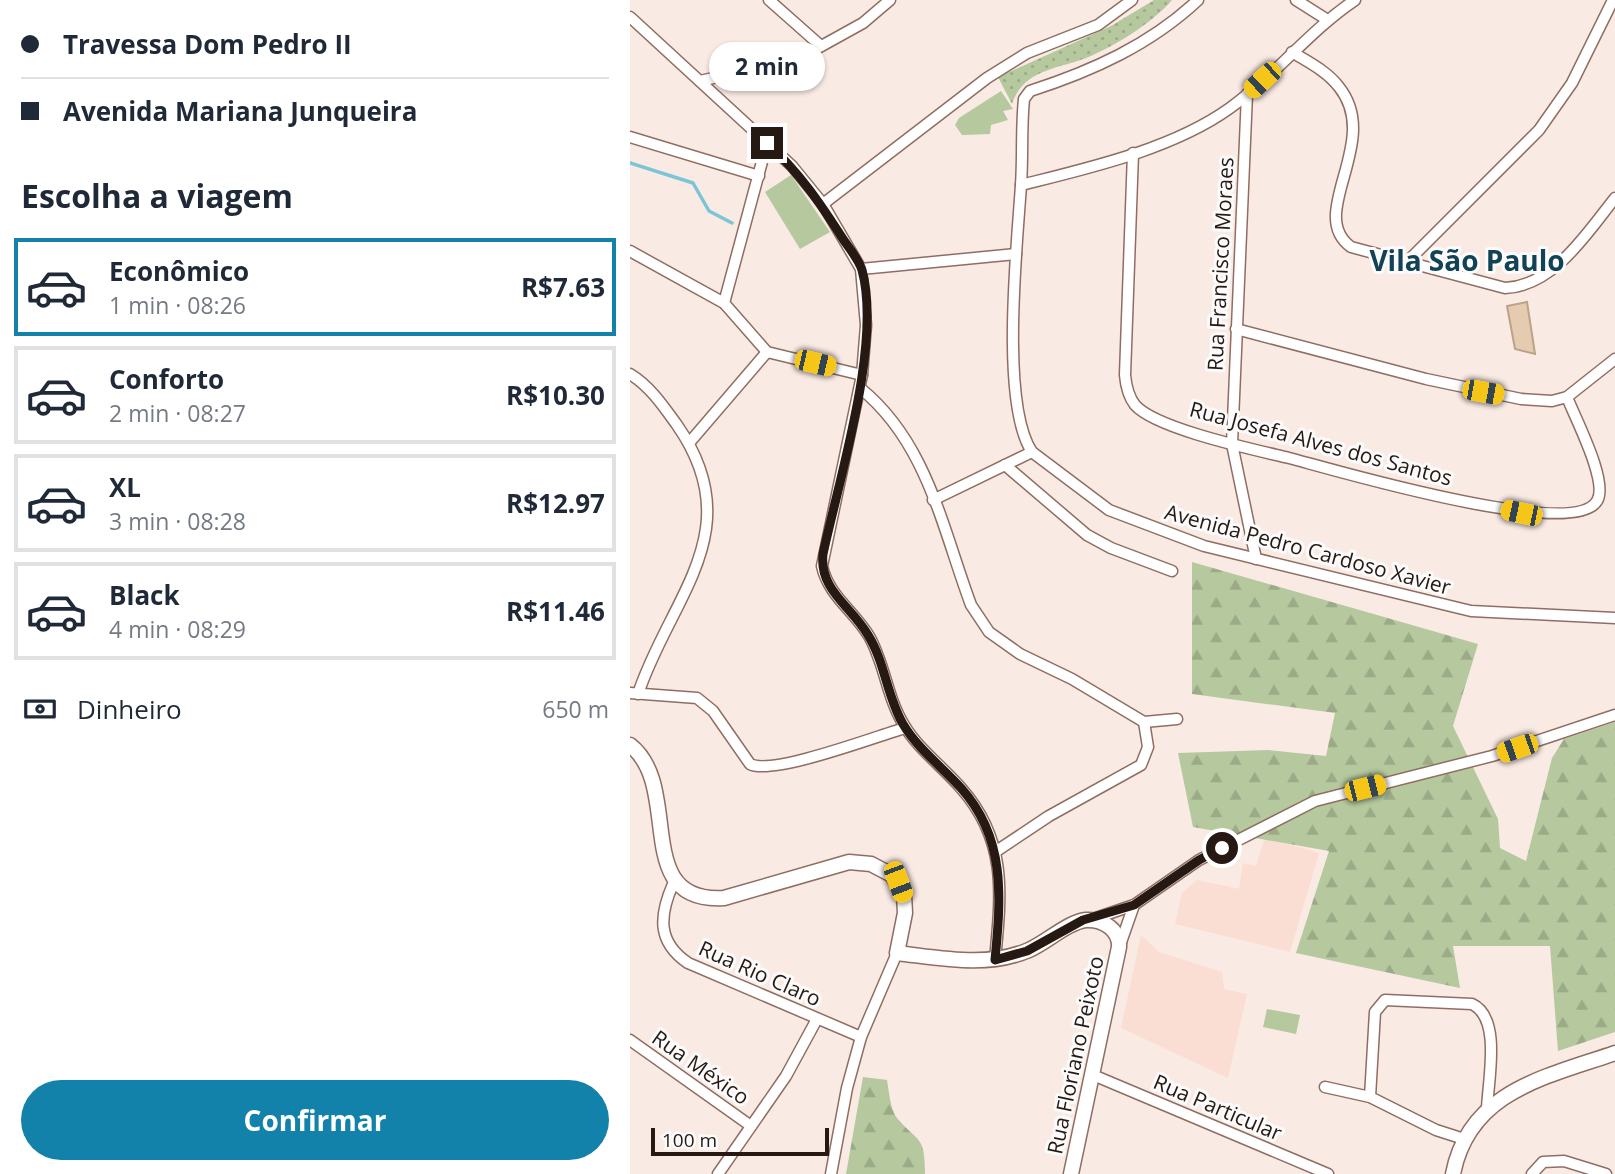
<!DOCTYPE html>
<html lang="pt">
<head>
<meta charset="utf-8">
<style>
  body { margin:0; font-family:"Open Sans",sans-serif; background:#f6f6f7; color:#1f2937; height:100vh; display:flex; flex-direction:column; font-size:26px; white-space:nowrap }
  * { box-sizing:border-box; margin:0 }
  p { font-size:23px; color:#747a83 }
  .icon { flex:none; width:38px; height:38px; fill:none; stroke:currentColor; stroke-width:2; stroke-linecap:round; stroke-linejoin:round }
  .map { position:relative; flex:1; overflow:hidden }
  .details { display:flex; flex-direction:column; background:#fff; width:630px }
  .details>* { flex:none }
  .top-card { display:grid; align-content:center; height:154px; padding:0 21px; background:#fff }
  .scale { position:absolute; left:21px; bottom:18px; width:178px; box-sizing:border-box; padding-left:7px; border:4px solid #261913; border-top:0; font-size:19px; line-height:24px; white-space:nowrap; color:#261913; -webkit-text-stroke:5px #fbfbfb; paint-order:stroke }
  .end { position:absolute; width:32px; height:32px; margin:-16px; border:9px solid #261913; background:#fff; box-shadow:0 0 0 4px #fff }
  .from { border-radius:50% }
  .bubble { position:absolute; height:49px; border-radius:24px; background:#fff; box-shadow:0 2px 5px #0004; font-size:23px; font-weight:700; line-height:49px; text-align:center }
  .car { position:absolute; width:21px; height:42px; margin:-21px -10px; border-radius:9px; box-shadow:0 0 5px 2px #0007; background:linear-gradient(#f5c518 24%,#345 0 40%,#f5c518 0 76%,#345 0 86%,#f5c518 0) }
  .top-card b { display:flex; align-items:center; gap:24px; height:66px; font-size:26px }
  .top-card b+b { border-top:2px solid #e0e1e3 }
  .top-card i { width:18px; height:18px; background:#1f2937 }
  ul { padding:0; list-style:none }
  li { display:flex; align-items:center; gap:21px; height:98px; margin:0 14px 10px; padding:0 7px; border:4px solid #e0e1e3; border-radius:0px }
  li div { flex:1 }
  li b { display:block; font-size:26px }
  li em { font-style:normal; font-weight:700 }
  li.on { border-color:#1382aa }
  li>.icon { width:63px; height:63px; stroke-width:1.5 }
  h2 { padding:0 21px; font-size:32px; line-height:84px }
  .pay { display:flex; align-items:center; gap:18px; height:77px; padding:0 21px; font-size:26px }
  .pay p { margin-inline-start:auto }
  .action { display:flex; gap:14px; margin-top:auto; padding:14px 21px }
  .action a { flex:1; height:80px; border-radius:42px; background:#1382aa; color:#fff; font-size:28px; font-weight:700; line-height:80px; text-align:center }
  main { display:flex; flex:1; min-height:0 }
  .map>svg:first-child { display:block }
  .built { fill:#faded3 }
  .grass { fill:#b5c89e }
  .forest { fill:url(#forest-firs) }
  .park { fill:url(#park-dots) }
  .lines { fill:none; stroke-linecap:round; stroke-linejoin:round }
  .stream { stroke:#7cc5d7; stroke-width:3.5 }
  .building { fill:#e5cbb0; stroke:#bba288; stroke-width:2 }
  .minor-casing { stroke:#8f6e61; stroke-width:13 }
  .tertiary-casing { stroke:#8f6e61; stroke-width:17 }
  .minor { stroke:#fff; stroke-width:10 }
  .tertiary { stroke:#fff; stroke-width:14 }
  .route { stroke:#261913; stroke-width:9 }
  .labels { text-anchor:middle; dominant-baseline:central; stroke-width:6; stroke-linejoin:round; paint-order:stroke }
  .street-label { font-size:21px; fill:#261913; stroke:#fbfbfb }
  .district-label { font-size:28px; font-weight:bold; fill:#124255; stroke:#fbfbfb }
</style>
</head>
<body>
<main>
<section class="details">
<div class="top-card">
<b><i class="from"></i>Travessa Dom Pedro II</b>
<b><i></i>Avenida Mariana Junqueira</b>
</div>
<h2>Escolha a viagem</h2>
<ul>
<li class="on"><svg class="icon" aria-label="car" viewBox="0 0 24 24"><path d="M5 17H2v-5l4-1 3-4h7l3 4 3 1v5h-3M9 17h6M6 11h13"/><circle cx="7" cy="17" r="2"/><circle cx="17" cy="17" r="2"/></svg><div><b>Econômico</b><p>1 min · 08:26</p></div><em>R$7.63</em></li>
<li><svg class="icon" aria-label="car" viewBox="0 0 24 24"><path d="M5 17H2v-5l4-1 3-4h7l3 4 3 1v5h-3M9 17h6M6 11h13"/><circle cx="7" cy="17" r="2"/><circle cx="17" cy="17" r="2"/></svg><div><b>Conforto</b><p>2 min · 08:27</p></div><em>R$10.30</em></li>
<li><svg class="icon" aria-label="car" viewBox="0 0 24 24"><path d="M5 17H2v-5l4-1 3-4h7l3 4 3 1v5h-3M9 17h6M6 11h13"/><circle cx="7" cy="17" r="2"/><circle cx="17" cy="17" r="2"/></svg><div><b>XL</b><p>3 min · 08:28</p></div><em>R$12.97</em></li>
<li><svg class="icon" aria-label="car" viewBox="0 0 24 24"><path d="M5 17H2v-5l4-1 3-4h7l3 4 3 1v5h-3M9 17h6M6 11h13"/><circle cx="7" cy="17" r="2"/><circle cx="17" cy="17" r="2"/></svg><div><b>Black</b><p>4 min · 08:29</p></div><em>R$11.46</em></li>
</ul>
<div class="pay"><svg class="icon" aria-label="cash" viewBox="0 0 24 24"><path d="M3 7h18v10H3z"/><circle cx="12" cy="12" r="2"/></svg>Dinheiro<p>650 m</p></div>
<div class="action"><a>Confirmar</a></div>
</section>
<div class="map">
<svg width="985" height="1174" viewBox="0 0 985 1174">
  <defs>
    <pattern id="forest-firs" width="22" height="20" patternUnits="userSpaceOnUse" patternTransform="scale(1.75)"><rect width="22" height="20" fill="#b5c89e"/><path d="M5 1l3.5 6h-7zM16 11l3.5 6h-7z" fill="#9cab87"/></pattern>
    <pattern id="park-dots" width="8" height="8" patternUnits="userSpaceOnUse" patternTransform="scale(1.75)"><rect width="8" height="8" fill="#b5c89e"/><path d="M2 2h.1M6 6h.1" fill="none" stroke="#9cab87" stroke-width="1.8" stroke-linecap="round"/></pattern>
  </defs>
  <rect width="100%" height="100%" fill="#faeae4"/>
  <g class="built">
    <path d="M635,837L689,853L660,952L545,924L552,893L567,880L609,889L613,863L626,866Z"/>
    <path d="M511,935L529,952L592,972L594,989L617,994L598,1078L491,1028Z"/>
  </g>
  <g class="grass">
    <path d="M371,91L383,109L373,111L378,120L361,125L360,134L332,135L325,125L329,118Z"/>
    <path d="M161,175L200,232L170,249L135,192Z"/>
    <path d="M637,1009L670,1015L666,1034L633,1027Z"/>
  </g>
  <g class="forest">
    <path d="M562,562L848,644L823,726L868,819L870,848L896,861L922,758L934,739L985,722V1032L928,1051L920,946H823L830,988L666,953L699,851L563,827L548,753L638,750L696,756L705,713L562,694Z"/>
    <path d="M233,1077L257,1080C259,1091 260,1109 267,1118C288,1143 295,1134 295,1174H216Z"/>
  </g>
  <path class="park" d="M524,0H542C521,24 485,46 456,58C427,69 393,70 382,104L368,77L481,26Z"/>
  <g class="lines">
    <path class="stream" d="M0,163L63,183L79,211L102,223"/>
  </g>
  <path class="building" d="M897,302L905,354L885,349L877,306Z"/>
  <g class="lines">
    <g class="minor-casing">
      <g id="minor">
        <path d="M139,0L191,46"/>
        <path d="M568,0C520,45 462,71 400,91L394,99C391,128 393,157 391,185C387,246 370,404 402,452L479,510L574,546L841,611L985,618"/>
        <path d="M666,0L696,19"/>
        <path d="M0,17L162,166L193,204L231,269L236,325L232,375L192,566C198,595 224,611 239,636C255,664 257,698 274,725C288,749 313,767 331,788C378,841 371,895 365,960"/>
        <path d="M662,52C678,62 697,71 709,87C753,142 675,214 721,247L875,288C924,286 957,233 985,198"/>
        <path d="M70,81L168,59L233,23L260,0"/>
        <path d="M617,94L602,444L626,559"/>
        <path d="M0,137L129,176"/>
        <path d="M503,153L495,375C496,386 498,396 505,405C526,429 626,450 659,458C705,470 943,541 967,501C979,482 945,418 937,397"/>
        <path d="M391,185C459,168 543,149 600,108C645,76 679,31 725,0"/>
        <path d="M193,204L357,78L397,53L468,25L502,0"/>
        <path d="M0,251L94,303L137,352L232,375"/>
        <path d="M776,263L909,130L942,83L983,0"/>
        <path d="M231,269L386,254"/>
        <path d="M94,303L137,143"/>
        <path d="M606,329L796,379L891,399L922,401L937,397L985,359"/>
        <path d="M0,374C20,386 34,407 47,425C121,531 40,597 8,694"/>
        <path d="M230,388C297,442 312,527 341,605L359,632L390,654L442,679L514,722L547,719"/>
        <path d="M59,443L137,352"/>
        <path d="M375,465L457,535L481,548L542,571"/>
        <path d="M303,500L402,452"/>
        <path d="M0,693L67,698L83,711L120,764C142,776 247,736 275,728"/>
        <path d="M365,852L419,816L511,765L518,747L514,722"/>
        <path d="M43,884C29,916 27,942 58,963L231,1037"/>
        <path d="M460,920L504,905L569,860L685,801L862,756L985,715"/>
        <path d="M490,945L504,905"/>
        <path d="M0,1040L121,1126"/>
        <path d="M463,1075L698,1174"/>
        <path d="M695,1087L740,1097"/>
        <path d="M834,1139L806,1130L740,1097L745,1012L755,1000L842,1004C872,1018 858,1080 857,1109"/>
        <path d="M88,1174L156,1076L187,1019"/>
        <path d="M201,1174L217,1088L231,1037L267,953"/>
        <path d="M902,1174L913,1162L934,1161L976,1174"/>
      </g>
    </g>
    <g class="tertiary-casing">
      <g id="tertiary">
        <path d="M0,745C54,787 0,904 94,898L219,862L241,864L262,875L274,895L275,913L267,953C311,958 357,968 399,950C417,942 438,922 456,920C473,919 490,930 489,947L441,1174"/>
        <path d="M823,1174C839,1091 916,1077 985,1053"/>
      </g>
    </g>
    <use href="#minor" class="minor"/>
    <use href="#tertiary" class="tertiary"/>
  </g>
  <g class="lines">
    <path class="route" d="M137,143C169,172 190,203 213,239C219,248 229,260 232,270C252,343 209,479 193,554C189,590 221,606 238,635C255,662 257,697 273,724C287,748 312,767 331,788C376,838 371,897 365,960L397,951L453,920L504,905L569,860L592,848"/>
  </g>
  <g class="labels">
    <g class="street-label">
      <text transform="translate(590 264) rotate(-87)">Rua Francisco Moraes</text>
      <text transform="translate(691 443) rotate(15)">Rua Josefa Alves dos Santos</text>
      <text transform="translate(678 549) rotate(15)">Avenida Pedro Cardoso Xavier</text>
      <text transform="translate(130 973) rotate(24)">Rua Rio Claro</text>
      <text transform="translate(445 1055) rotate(-78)">Rua Floriano Peixoto</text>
      <text transform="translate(71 1067) rotate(35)">Rua México</text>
      <text transform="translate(588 1107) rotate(23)">Rua Particular</text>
    </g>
    <g class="district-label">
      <text x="837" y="260">Vila São Paulo</text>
    </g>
  </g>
</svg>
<div class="scale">100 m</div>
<i class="end from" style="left:592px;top:848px"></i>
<i class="end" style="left:137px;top:143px"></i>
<div class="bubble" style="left:79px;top:42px;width:116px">2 min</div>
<i class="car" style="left:632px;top:80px;rotate:227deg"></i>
<i class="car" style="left:185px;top:363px;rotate:103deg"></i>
<i class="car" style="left:853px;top:392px;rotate:100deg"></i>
<i class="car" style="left:891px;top:513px;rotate:282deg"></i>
<i class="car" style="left:887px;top:748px;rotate:251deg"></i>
<i class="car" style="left:735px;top:788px;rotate:76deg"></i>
<i class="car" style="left:268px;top:882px;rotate:159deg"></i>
</div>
</main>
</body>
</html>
